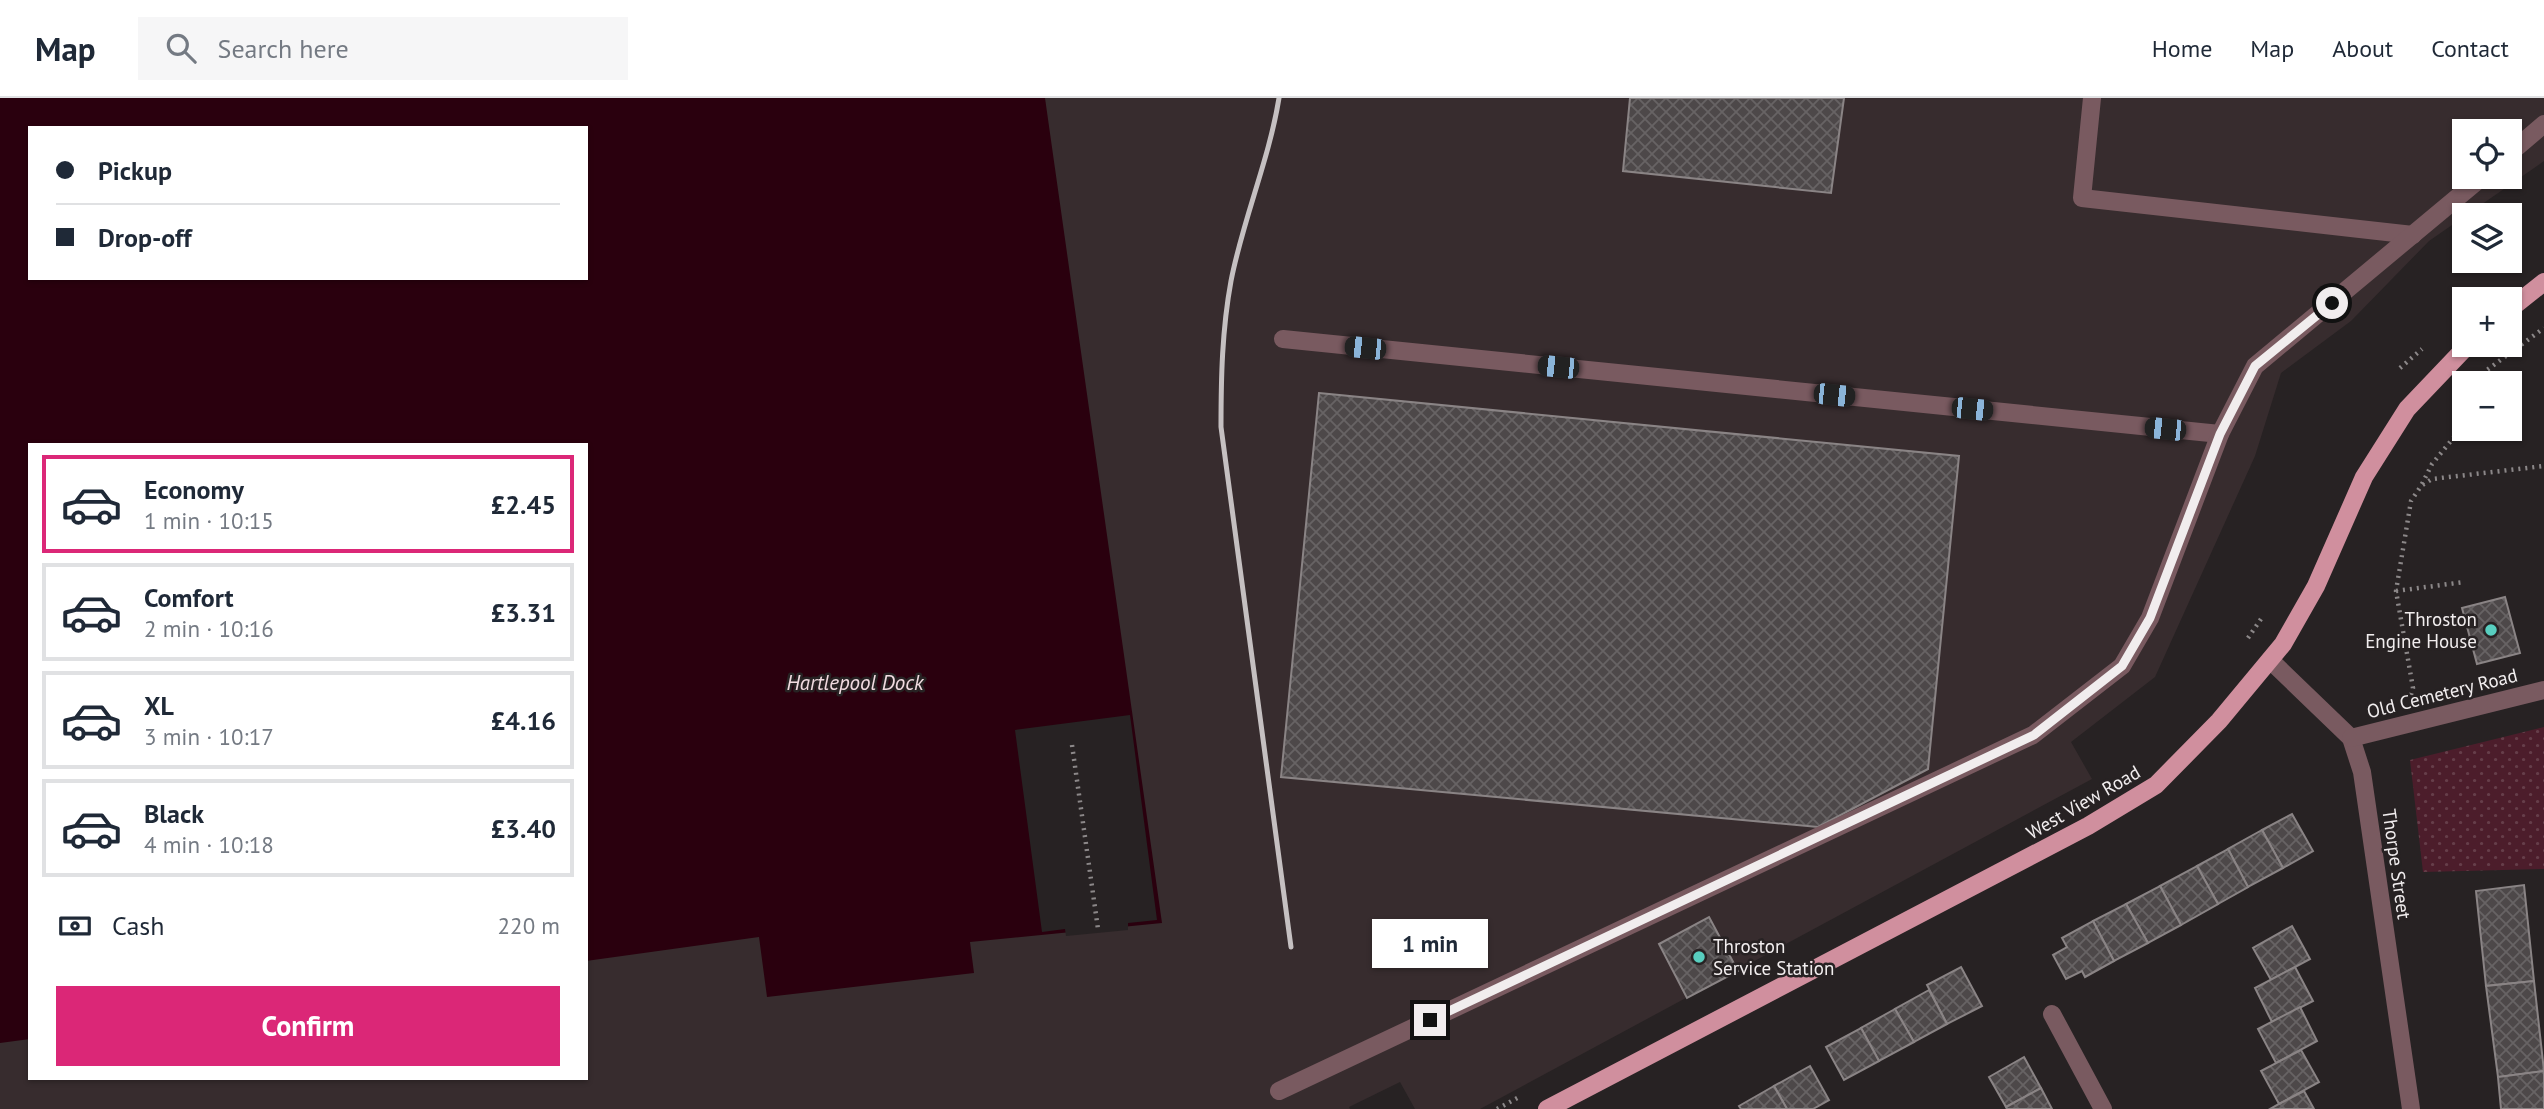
<!DOCTYPE html>
<html lang="en">
<head>
<meta charset="utf-8">
<style>
  body { margin:0; font-family:"PT Sans",sans-serif; background:#f6f6f7; color:#1f2937; height:100vh; display:flex; flex-direction:column; font-size:26px; white-space:nowrap }
  * { box-sizing:border-box; margin:0 }
  p { font-size:23px; color:#747a83 }
  .icon { flex:none; width:38px; height:38px; fill:none; stroke:currentColor; stroke-width:2; stroke-linecap:round; stroke-linejoin:round }
  .map { position:relative; flex:1; overflow:hidden }
  .drawer { position:absolute; left:28px; top:345px; width:560px; height:637px; display:flex; flex-direction:column; background:#fff; border-radius:0px; box-shadow:0 2px 5px #0004 }
  .drawer>* { flex:none }
  .hud { position:absolute; left:28px; top:28px; width:560px; height:154px; border-radius:0px; box-shadow:0 2px 5px #0004; display:grid; align-content:center; height:154px; padding:0 28px; background:#fff }
  .fabs { position:absolute; left:2452px; top:21px; display:grid; gap:14px }
  .fabs a { display:grid; place-items:center; width:70px; height:70px; border-radius:0px; background:#fff; box-shadow:0 2px 5px #0004; font-size:35px }
  .end { position:absolute; width:32px; height:32px; margin:-16px; border:9px solid #f1edee; background:#111; box-shadow:0 0 0 4px #111 }
  .from { border-radius:50% }
  .bubble { position:absolute; height:49px; border-radius:0px; background:#fff; box-shadow:0 2px 5px #0004; font-size:23px; font-weight:600; line-height:49px; text-align:center }
  .car { position:absolute; width:21px; height:42px; margin:-21px -10px; border-radius:9px; box-shadow:0 0 5px 2px #0007; background:linear-gradient(#222 24%,#8ab4d8 0 40%,#222 0 76%,#8ab4d8 0 86%,#222 0) }
  .hud b { display:flex; align-items:center; gap:24px; height:66px; font-size:26px }
  .hud b+b { border-top:2px solid #e0e1e3 }
  .hud i { width:18px; height:18px; background:#1f2937 }
  ul { padding:12px 0 0; list-style:none }
  li { display:flex; align-items:center; gap:21px; height:98px; margin:0 14px 10px; padding:0 14px; border:4px solid #e0e1e3; border-radius:0px }
  li div { flex:1 }
  li b { display:block; font-size:26px }
  li em { font-style:normal; font-weight:600 }
  li.active { border-color:#db2777 }
  li>.icon { width:63px; height:63px; stroke-width:1.5 }
  .pay { display:flex; align-items:center; gap:18px; height:77px; padding:0 28px; font-size:26px }
  .pay p { margin-inline-start:auto }
  .cta { display:flex; gap:14px; margin-top:auto; padding:14px 28px }
  .cta a { flex:1; height:80px; border-radius:0px; background:#db2777; color:#fff; font-size:28px; font-weight:600; line-height:80px; text-align:center }
  header { display:flex; align-items:center; gap:42px; box-sizing:border-box; height:98px; padding:0 35px; background:#fff; border-bottom:2px solid #e0e1e3 }
  header strong { font-size:33px }
  nav { display:flex; gap:38px; margin-inline-start:auto; font-size:24px }
  .search { width:490px; height:63px; background:#f6f6f7; display:flex; align-items:center; gap:18px; box-sizing:border-box; padding:0 24px; border-radius:0px; color:#747a83; font-size:26px }
  .map>svg:first-child { display:block }
  .built { fill:#372c2e; fill-rule:evenodd }
  .grass { fill:url(#grass-dots) }
  .water { fill:#2a000e; fill-rule:evenodd }
  .pier { fill:#272223 }
  .building { fill:url(#building-cross-hatch); stroke:#8a8485; stroke-width:2 }
  .lines { fill:none; stroke-linecap:round; stroke-linejoin:round }
  .path { stroke:#8c8889; stroke-width:4.5; stroke-dasharray:2 5; stroke-linecap:butt }
  .minor { stroke:#795a60; stroke-width:18 }
  .major { stroke:#d08f9e; stroke-width:18 }
  .rail { stroke:#c5c0c1; stroke-width:5 }
  .route { stroke:#f1edee; stroke-width:9 }
  .poi-dot { fill:#58cebf; stroke:#272223; stroke-width:2.5 }
  .labels { text-anchor:middle; dominant-baseline:central; stroke-width:5; stroke-linejoin:round; paint-order:stroke }
  .poi-label { font-size:19px; fill:#f1edee; stroke:#272223; text-anchor:end }
  .street-label { font-size:19px; fill:#f1edee; stroke:#272223 }
  .water-label { font-size:21px; font-style:italic; fill:#f1dbe0; stroke:#272223 }
</style>
</head>
<body>
<header>
<strong>Map</strong>
<div class="search"><svg class="icon" aria-label="search" viewBox="0 0 24 24"><circle cx="10" cy="10" r="6"/><path d="M15 15l6 6"/></svg>Search here</div>
<nav><a>Home</a><a>Map</a><a>About</a><a>Contact</a></nav>
</header>
<div class="map">
<svg width="2544" height="1011" viewBox="0 0 2544 1011">
  <defs>
    <pattern id="grass-dots" width="8" height="8" patternUnits="userSpaceOnUse" patternTransform="scale(1.75)"><rect width="8" height="8" fill="#4c1d2b"/><path d="M2 2h.1M6 6h.1" fill="none" stroke="#663e4a" stroke-width="1.8" stroke-linecap="round"/></pattern>
    <pattern id="building-cross-hatch" width="8" height="8" patternUnits="userSpaceOnUse" patternTransform="scale(1.75)"><rect width="8" height="8" fill="#4d4849"/><path d="M0 0l8 8M0 8l8-8" fill="none" stroke="#676364"/></pattern>
  </defs>
  <rect width="100%" height="100%" fill="#272223"/>
  <path class="built" d="M0,0H2544V63L2429,143L2351,223L2281,275L2255,358L2155,579L2071,644L2092,681L1480,1011H1415L1400,984L1349,1009L1350,1011H0ZM30,30H586V180H30ZM2464,33H2510V79H2464ZM30,346H586V980H30Z"/>
  <path class="grass" d="M2544,629V771L2423,774L2410,662Z"/>
  <path class="water" d="M0,0H1045L1162,825L970,844L974,875L767,899L759,839L586,863V346H30V941L0,945ZM30,30H586V180H30Z"/>
  <path class="pier" d="M1130,617L1157,822L1128,825V832L1066,838L1065,831L1042,834L1015,632Z"/>
  <g class="building">
    <path d="M1630,0H1844L1831,95L1623,73Z"/>
    <path d="M1319,295L1959,358L1928,671L1818,729L1281,679Z"/>
    <path d="M2505,499L2520,555L2477,566L2462,510Z"/>
    <path d="M2292,716L2313,753L2283,770L2262,732Z"/>
    <path d="M2262,732L2283,770L2248,789L2228,751Z"/>
    <path d="M2228,751L2248,789L2218,806L2197,768Z"/>
    <path d="M2197,768L2218,806L2181,827L2160,788Z"/>
    <path d="M2524,787L2534,883L2486,888L2476,793Z"/>
    <path d="M2160,788L2181,827L2148,845L2126,806Z"/>
    <path d="M2126,806L2148,845L2114,863L2093,823Z"/>
    <path d="M1709,819L1738,873L1687,900L1659,846Z"/>
    <path d="M2093,823L2114,863L2085,879L2082,873L2066,881L2053,857L2067,849L2062,840Z"/>
    <path d="M2292,828L2310,861L2271,882L2253,850Z"/>
    <path d="M1961,869L1982,908L1947,926L1927,887Z"/>
    <path d="M2295,869L2313,903L2272,924L2255,890Z"/>
    <path d="M2534,883L2544,973L2498,979L2486,888Z"/>
    <path d="M1929,892L1947,926L1914,944L1895,911Z"/>
    <path d="M2300,909L2317,943L2276,965L2258,931Z"/>
    <path d="M1895,911L1914,944L1879,963L1861,930Z"/>
    <path d="M1861,930L1879,963L1844,982L1826,949Z"/>
    <path d="M2301,952L2319,984L2279,1006L2261,973Z"/>
    <path d="M2024,959L2041,990L2006,1009L1989,979Z"/>
    <path d="M1810,968L1829,1002L1813,1011H1787L1774,988Z"/>
    <path d="M2544,973V1011H2501L2498,979Z"/>
    <path d="M1774,988L1787,1011H1741L1739,1008Z"/>
    <path d="M2041,990L2052,1011H2007L2006,1009Z"/>
    <path d="M2304,993L2314,1011H2270L2279,1006Z"/>
  </g>
  <g class="lines">
    <g class="path">
      <path d="M2477,201L2487,192"/>
      <path d="M2454,222L2464,213"/>
      <path d="M2400,270L2422,251"/>
      <path d="M2484,285L2487,272L2544,230"/>
      <path d="M2422,386L2432,366L2464,327"/>
      <path d="M2396,493L2464,484"/>
      <path d="M2248,540L2263,518"/>
      <path d="M2411,597L2413,590L2396,493L2411,403L2421,388L2432,381L2544,368"/>
      <path d="M1072,647L1098,831"/>
      <path d="M1497,1011L1521,998"/>
    </g>
    <g class="minor">
      <path d="M2092,0L2082,100L2413,137"/>
      <path d="M2510,55L2544,26"/>
      <path d="M1283,241L2220,336"/>
      <path d="M2270,562L2351,640L2362,674L2411,1011"/>
      <path d="M2351,640L2544,592"/>
      <path d="M2052,916L2103,1011"/>
      <path d="M1279,993L2033,637L2122,568L2150,520L2220,336L2255,268L2482,79"/>
    </g>
    <g class="major">
      <path d="M2510,211L2544,184"/>
      <path d="M1547,1011L2088,728L2156,687L2219,623L2283,546L2316,488L2364,379L2407,311L2468,247"/>
    </g>
    <path class="rail" d="M1279,0C1269,62 1243,121 1231,183C1222,232 1221,280 1221,329L1291,849"/>
  </g>
  <g class="lines">
    <path class="route" d="M1430,922L2034,637L2122,568L2150,520L2220,336L2255,268L2332,205"/>
  </g>
  <g class="poi-dot">
    <circle cx="2491" cy="532" r="7"/>
    <circle cx="1699" cy="859" r="7"/>
  </g>
  <g class="labels">
    <g class="poi-label">
      <text x="2477" y="521">Throston<tspan x="2477" dy="22">Engine House</tspan></text>
      <text x="1713" y="848" text-anchor="start">Throston<tspan x="1713" dy="22">Service Station</tspan></text>
    </g>
    <g class="street-label">
      <text transform="translate(2442 595) rotate(-14)">Old Cemetery Road</text>
      <text transform="translate(2083 704) rotate(-30)">West View Road</text>
      <text transform="translate(2397 766) rotate(82)">Thorpe Street</text>
    </g>
    <g class="water-label">
      <text x="855" y="584">Hartlepool Dock</text>
    </g>
  </g>
</svg>
<div class="fabs">
<a><svg class="icon" aria-label="locate" viewBox="0 0 24 24"><circle cx="12" cy="12" r="6"/><path d="M12 2v4M12 18v4M2 12h4M18 12h4"/></svg></a>
<a><svg class="icon" aria-label="layers" viewBox="0 0 24 24"><path d="M12 4l9 5-9 5-9-5zM3 14l9 5 9-5"/></svg></a>
<a>+</a>
<a>−</a>
</div>
<i class="end from" style="left:2332px;top:205px"></i>
<i class="end" style="left:1430px;top:922px"></i>
<div class="bubble" style="left:1372px;top:821px;width:116px">1 min</div>
<i class="car" style="left:1365px;top:250px;rotate:276deg"></i>
<i class="car" style="left:1558px;top:269px;rotate:276deg"></i>
<i class="car" style="left:1834px;top:297px;rotate:96deg"></i>
<i class="car" style="left:1972px;top:311px;rotate:96deg"></i>
<i class="car" style="left:2165px;top:331px;rotate:276deg"></i>
<div class="hud">
<b><i class="from"></i>Pickup</b>
<b><i></i>Drop-off</b>
</div>
<section class="drawer">
<ul>
<li class="active"><svg class="icon" aria-label="car" viewBox="0 0 24 24"><path d="M5 17H2v-5l4-1 3-4h7l3 4 3 1v5h-3M9 17h6M6 11h13"/><circle cx="7" cy="17" r="2"/><circle cx="17" cy="17" r="2"/></svg><div><b>Economy</b><p>1 min · 10:15</p></div><em>£2.45</em></li>
<li><svg class="icon" aria-label="car" viewBox="0 0 24 24"><path d="M5 17H2v-5l4-1 3-4h7l3 4 3 1v5h-3M9 17h6M6 11h13"/><circle cx="7" cy="17" r="2"/><circle cx="17" cy="17" r="2"/></svg><div><b>Comfort</b><p>2 min · 10:16</p></div><em>£3.31</em></li>
<li><svg class="icon" aria-label="car" viewBox="0 0 24 24"><path d="M5 17H2v-5l4-1 3-4h7l3 4 3 1v5h-3M9 17h6M6 11h13"/><circle cx="7" cy="17" r="2"/><circle cx="17" cy="17" r="2"/></svg><div><b>XL</b><p>3 min · 10:17</p></div><em>£4.16</em></li>
<li><svg class="icon" aria-label="car" viewBox="0 0 24 24"><path d="M5 17H2v-5l4-1 3-4h7l3 4 3 1v5h-3M9 17h6M6 11h13"/><circle cx="7" cy="17" r="2"/><circle cx="17" cy="17" r="2"/></svg><div><b>Black</b><p>4 min · 10:18</p></div><em>£3.40</em></li>
</ul>
<div class="pay"><svg class="icon" aria-label="cash" viewBox="0 0 24 24"><path d="M3 7h18v10H3z"/><circle cx="12" cy="12" r="2"/></svg>Cash<p>220 m</p></div>
<div class="cta"><a>Confirm</a></div>
</section>
</div>
</body>
</html>
